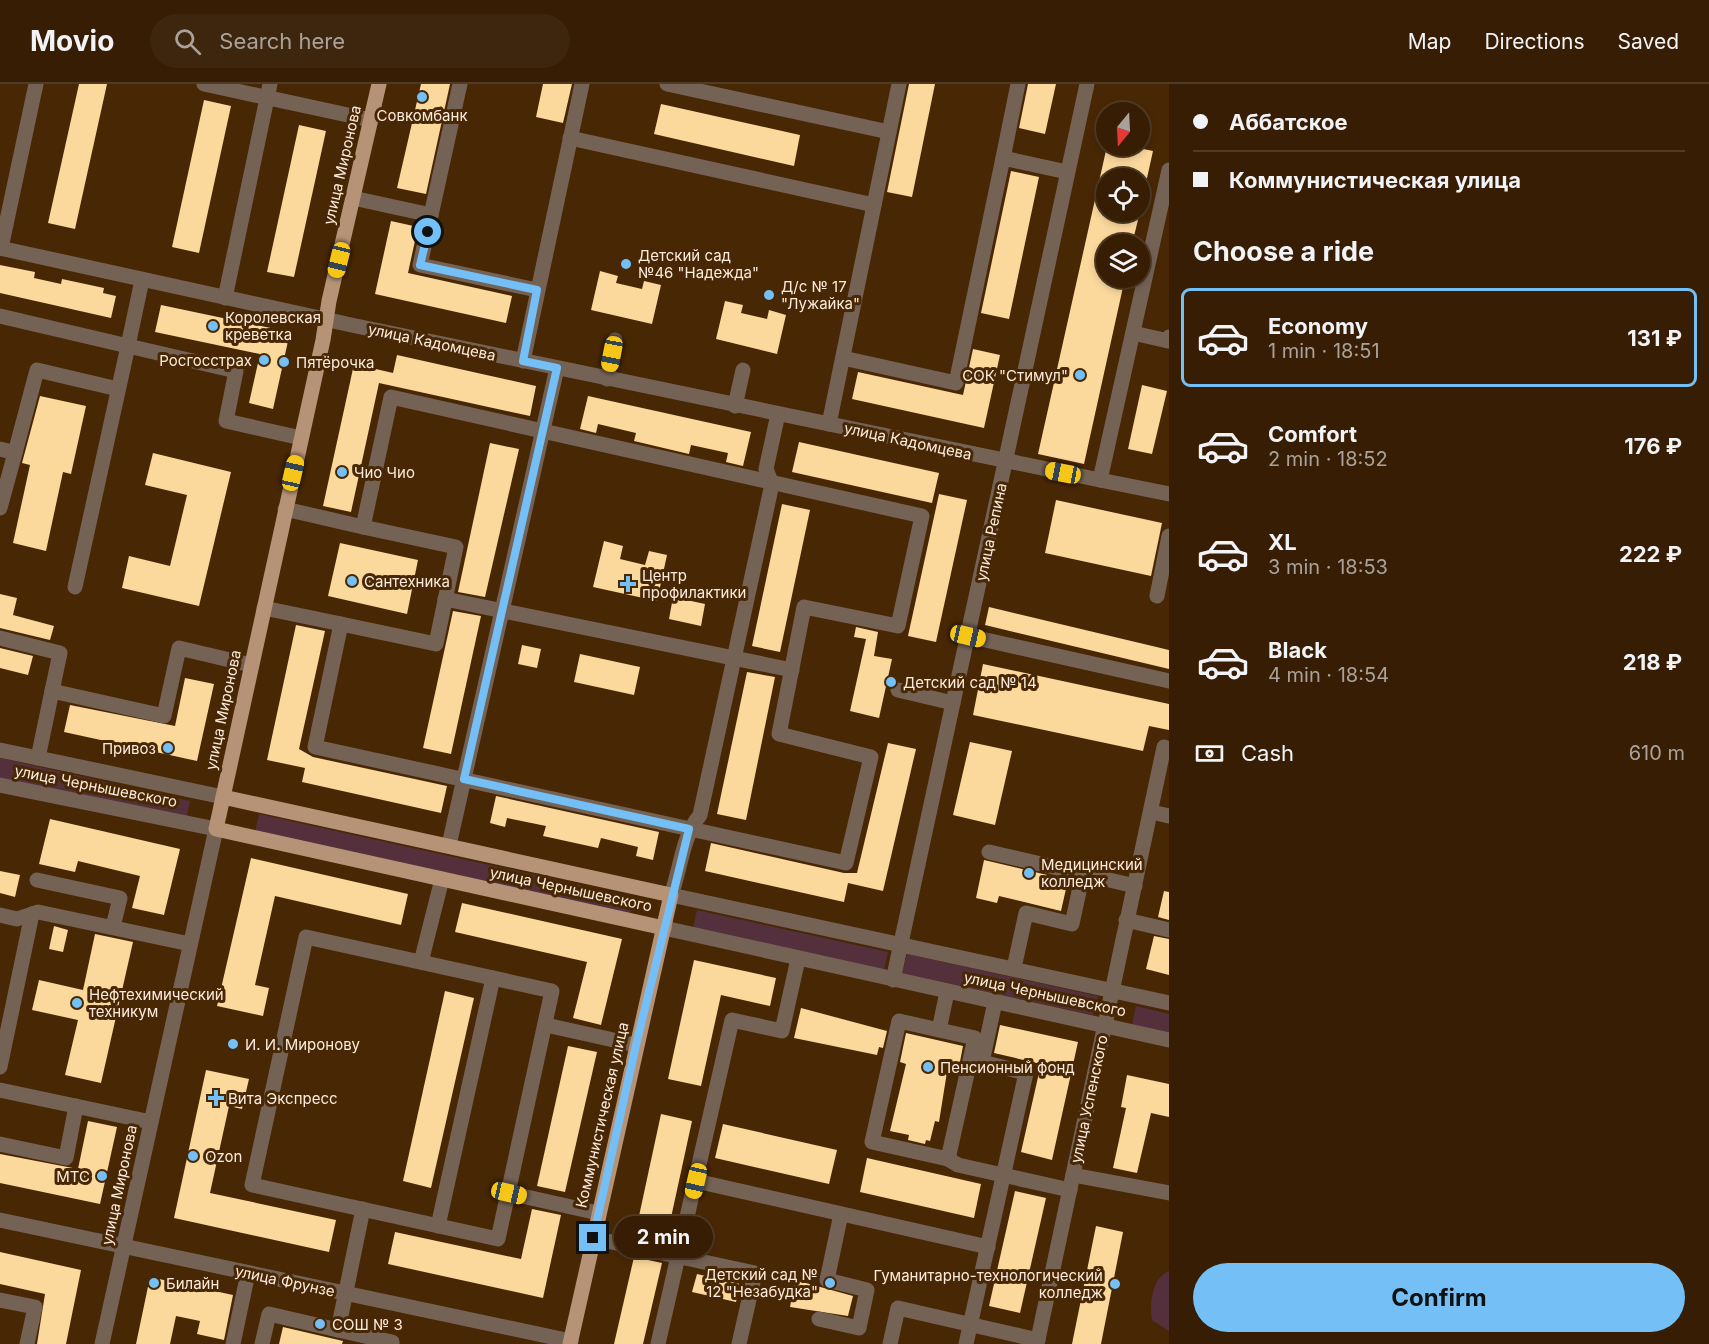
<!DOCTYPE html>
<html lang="en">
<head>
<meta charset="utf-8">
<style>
  body { margin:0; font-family:Inter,sans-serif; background:#3d260d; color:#f1f3f6; height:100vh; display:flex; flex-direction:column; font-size:22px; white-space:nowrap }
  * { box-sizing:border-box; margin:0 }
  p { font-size:20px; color:#aaa29a }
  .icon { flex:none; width:33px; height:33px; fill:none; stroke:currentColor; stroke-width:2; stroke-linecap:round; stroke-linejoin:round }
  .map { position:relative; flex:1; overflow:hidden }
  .panel { display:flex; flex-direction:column; background:#361d03; width:540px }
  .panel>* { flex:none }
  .hud { display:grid; align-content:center; height:132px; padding:0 24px; background:#361d03 }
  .needle { width:39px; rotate:198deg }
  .tools { position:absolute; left:1096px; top:18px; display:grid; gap:12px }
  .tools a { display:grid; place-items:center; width:54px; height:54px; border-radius:50%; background:#361d03; box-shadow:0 3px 9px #0003,0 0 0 2px #503b25; font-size:30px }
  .end { position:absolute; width:27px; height:27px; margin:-14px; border:8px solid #74c0f6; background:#111; box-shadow:0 0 0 3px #111 }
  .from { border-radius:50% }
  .bubble { position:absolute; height:42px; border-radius:21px; background:#361d03; box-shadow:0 3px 9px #0003,0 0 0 2px #503b25; font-size:20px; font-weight:700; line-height:42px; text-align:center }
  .car { position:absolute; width:18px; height:36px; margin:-18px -9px; border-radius:8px; box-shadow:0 0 4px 2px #0007; background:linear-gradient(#f5c518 24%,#345 0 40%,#f5c518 0 76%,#345 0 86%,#f5c518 0) }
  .hud b { display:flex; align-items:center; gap:21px; height:57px; font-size:22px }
  .hud b+b { border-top:2px solid #503b25 }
  .hud i { width:15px; height:15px; background:#f1f3f6 }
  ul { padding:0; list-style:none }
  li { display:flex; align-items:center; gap:18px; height:99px; margin:0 12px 9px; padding:0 12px; border:3px solid transparent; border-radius:9px }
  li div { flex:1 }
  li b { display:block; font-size:22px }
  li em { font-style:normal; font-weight:700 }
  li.selected { border-color:#74c0f6 }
  li>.icon { width:54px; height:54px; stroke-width:1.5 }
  h2 { padding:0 24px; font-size:27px; line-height:72px }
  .pay { display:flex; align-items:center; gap:15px; height:66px; padding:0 24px; font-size:22px }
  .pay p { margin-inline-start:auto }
  .button { display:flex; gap:12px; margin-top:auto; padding:12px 24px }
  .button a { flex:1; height:69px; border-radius:36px; background:#74c0f6; color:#111; font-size:24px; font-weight:700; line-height:69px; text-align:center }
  header { display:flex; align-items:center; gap:36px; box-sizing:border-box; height:84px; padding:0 30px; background:#361d03; border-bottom:2px solid #503b25 }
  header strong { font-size:28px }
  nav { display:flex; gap:33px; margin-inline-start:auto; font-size:21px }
  .search { width:420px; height:54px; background:#3d260d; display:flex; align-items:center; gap:15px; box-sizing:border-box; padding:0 21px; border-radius:33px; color:#aaa29a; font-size:22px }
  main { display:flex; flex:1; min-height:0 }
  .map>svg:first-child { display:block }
  .green { fill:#53303b }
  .building { fill:#fbd89c }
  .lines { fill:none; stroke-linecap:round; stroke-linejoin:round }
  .minor { stroke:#746255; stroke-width:15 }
  .major { stroke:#b69377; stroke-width:15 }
  .route { stroke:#74c0f6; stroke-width:8 }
  .poi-dot { fill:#74c0f6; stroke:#482704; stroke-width:2 }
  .labels { text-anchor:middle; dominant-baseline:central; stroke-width:6; stroke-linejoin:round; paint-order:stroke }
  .poi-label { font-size:15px; fill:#fdebdd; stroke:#482704; text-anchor:start }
  .street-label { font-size:15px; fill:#fdebdd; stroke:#482704 }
</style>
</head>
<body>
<header>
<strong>Movio</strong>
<div class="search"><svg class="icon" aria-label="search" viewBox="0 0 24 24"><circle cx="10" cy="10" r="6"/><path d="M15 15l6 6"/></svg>Search here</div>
<nav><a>Map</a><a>Directions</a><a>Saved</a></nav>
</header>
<main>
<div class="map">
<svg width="1169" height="1260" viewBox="0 0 1169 1260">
  <rect width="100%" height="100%" fill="#482704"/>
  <g class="green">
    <path d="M0,674L190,717L186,735L0,694Z"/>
    <path d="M259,730L634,813L630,832L255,748Z"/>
    <path d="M697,826L888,868L884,887L693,844Z"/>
    <path d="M907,870L1098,912L1093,931L902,889Z"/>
    <path d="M1136,922L1169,930V950L1132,941Z"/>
    <path d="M1169,1187V1247L1152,1236C1149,1220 1152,1194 1169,1187Z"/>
  </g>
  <g class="building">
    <path d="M79,0H107L75,145L48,139Z"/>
    <path d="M421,0H450L426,110L397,104Z"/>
    <path d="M543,0H572L563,39L536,33Z"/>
    <path d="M909,0H935L912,113L887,108Z"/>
    <path d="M1028,0H1056L1045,50L1019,44Z"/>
    <path d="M204,16L231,22L199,169L172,163Z"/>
    <path d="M661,20L800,51L794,82L654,50Z"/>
    <path d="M299,41L326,47L294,193L267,188Z"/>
    <path d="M1107,62H1129L1153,67L1147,94H1107V128H1140L1132,160H1107V194H1125L1084,380L1038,370Z"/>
    <path d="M1011,87L1039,93L1009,235L981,229Z"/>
    <path d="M391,137L418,143L408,189L512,212L506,239L375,210Z"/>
    <path d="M0,181L35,188L34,194L61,200L62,195L104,204L103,209L116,212L111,234L0,209Z"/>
    <path d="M600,187L618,192L616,199L642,205L644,197L661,201L652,240L591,226Z"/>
    <path d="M725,217L743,221L741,229L767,235L769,226L786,231L777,270L716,255Z"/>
    <path d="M161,221L290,248L273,325L249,319L260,270L155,248Z"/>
    <path d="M973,265L1000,271L984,344L852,315L858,288L963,311Z"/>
    <path d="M397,271L536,302L530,332L379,299L351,428L323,422L354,280L393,289Z"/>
    <path d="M1142,301L1167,307L1152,370L1128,365Z"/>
    <path d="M40,312L86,322L71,390L63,388L46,467L13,459L30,381L22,379Z"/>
    <path d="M588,312L751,348L743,382L726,378L728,369L691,361L689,370L634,357L636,349L598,340L596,349L580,345Z"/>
    <path d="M799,358L939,389L932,419L792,388Z"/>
    <path d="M490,359L519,365L485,513L458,508Z"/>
    <path d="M153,369L231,388L199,522L122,504L129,472L170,482L187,411L145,401Z"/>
    <path d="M939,410L967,416L936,558L908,552Z"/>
    <path d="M1056,416L1162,439L1151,492L1045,469Z"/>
    <path d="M782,420L810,426L780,568L752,562Z"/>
    <path d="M604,457L623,462L620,475L645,481L649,467L667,471L657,517L593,503Z"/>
    <path d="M340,459L418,476L407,530L328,512Z"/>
    <path d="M0,510L17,514L13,531L54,542L50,556L0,544Z"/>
    <path d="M673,513L705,520L701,542L669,535Z"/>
    <path d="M989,523L1169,566V585L985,541Z"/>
    <path d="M453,527L481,532L451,670L423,664Z"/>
    <path d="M296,541L325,547L299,665L313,673L447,702L441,729L302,698L305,684L267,676Z"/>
    <path d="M856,543L878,548L874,572L892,575L879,634L850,627L866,555L854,553Z"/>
    <path d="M522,561L541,565L537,584L518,580Z"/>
    <path d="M0,564L33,572L28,591L0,584Z"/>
    <path d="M580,570L640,583L634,611L574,598Z"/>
    <path d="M983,580L1169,620V646L1149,642L1143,667L973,631Z"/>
    <path d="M747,588L775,593L746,736L717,730Z"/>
    <path d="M185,594L214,600L197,677L64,648L70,621L175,642Z"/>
    <path d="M970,658L1012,667L995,741L953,731Z"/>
    <path d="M888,659L916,665L883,807L848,799L844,818L705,787L711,759L844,789H857Z"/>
    <path d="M496,712L659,748L653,776L636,772L638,763L601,754L598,764L543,752L546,742L507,734L505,743L490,739Z"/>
    <path d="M50,735L180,765L164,831L132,824L140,792L78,777L75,788L39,780Z"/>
    <path d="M251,774L408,810L401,841L275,812L255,901L269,904L263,932L217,922Z"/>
    <path d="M984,776L1068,796L1061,827L999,812L997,819L976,814Z"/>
    <path d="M0,787L20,791L15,813L0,809Z"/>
    <path d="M1164,807L1169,808V836L1158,833Z"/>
    <path d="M462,819L622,855L601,941L573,934L587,878L455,848Z"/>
    <path d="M54,842L68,846L63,868L49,865Z"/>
    <path d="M95,850L133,858L101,999L65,991L78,936L32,926L39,896L83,906Z"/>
    <path d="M1154,852L1169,855V891L1146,885Z"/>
    <path d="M694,876L776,894L770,922L721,911L701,1002L668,995Z"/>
    <path d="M445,907L474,914L431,1104L403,1097Z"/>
    <path d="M801,924L887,947L883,964L879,963L877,971L794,954Z"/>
    <path d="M1000,941L1078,958L1052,1076L1021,1068L1041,980L994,969Z"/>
    <path d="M906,949L963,962L959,983L953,981L951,990L947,988L939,1038L935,1037L930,1057L926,1056L925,1060L908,1056L909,1051L890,1047L906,980L900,978Z"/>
    <path d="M568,962L597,968L565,1108L537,1102Z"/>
    <path d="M206,986L249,995L242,1025L229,1022L210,1109L336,1136L329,1168L174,1134Z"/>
    <path d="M1127,991L1169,1000V1033L1151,1029L1137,1089L1113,1084L1126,1024L1121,1023Z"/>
    <path d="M661,1030L692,1037L667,1152L636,1146Z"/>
    <path d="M88,1037L117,1043L100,1120L0,1099V1070L78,1085Z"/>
    <path d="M723,1040L837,1066L829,1100L715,1074Z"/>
    <path d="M867,1074L981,1100L974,1134L860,1108Z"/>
    <path d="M1015,1107L1046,1114L1020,1229L989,1222Z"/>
    <path d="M532,1125L561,1131L543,1214L388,1180L395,1148L521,1175Z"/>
    <path d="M1096,1142L1123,1148L1101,1260H1072Z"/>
    <path d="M0,1168L81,1186L66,1260H37L45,1210L0,1200Z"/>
    <path d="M634,1173L662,1179L643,1260H614Z"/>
    <path d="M697,1190L740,1200L736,1218L692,1208Z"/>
    <path d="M150,1193L233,1211L224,1256L197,1250L200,1237L176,1232L170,1260H136Z"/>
    <path d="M795,1196L853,1212L848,1232L790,1223Z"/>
    <path d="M283,1243L343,1257L342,1260H279Z"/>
  </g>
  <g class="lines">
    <g class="minor">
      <path d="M204,0L371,36"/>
      <path d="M460,0L420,181L537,206"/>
      <path d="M667,0L889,48"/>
      <path d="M1018,0L1003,74L1067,88"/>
      <path d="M570,54L874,121"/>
      <path d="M353,114L431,131"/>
      <path d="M0,164L356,242L1100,396L1169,86"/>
      <path d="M1,164L36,0"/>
      <path d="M225,214L270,0"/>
      <path d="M0,232L128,262L142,196"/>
      <path d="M1133,249L1168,257L1169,253"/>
      <path d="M843,274L956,299L1003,74"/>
      <path d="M523,277L582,0"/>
      <path d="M607,295L615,256"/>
      <path d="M735,322L743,286"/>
      <path d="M778,330L766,385L772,400L700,731C682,753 681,784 671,811L1169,919"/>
      <path d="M829,340L899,0"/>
      <path d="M0,365L15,369L37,286L118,305"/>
      <path d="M1100,396L1169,410"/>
      <path d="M0,424L15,369"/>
      <path d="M75,503L128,262L236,287L226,337L301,354"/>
      <path d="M1157,512L1169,452"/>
      <path d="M445,515L792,586"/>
      <path d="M264,524L341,540L315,663L846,779L871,673L779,650L804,523L898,542L922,432L391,313L363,443L285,425"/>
      <path d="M341,540L436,560L456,463L363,443"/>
      <path d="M968,552L1169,597"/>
      <path d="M0,554L60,569L52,607"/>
      <path d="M898,606L953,619"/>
      <path d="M0,666L223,713"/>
      <path d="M38,674L52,607L164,632L179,564L251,581"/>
      <path d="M0,701L216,745L102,1260"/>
      <path d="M1151,728L1169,732"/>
      <path d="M449,761L557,284"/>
      <path d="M989,768L1135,802"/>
      <path d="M37,796L120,814L113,843"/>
      <path d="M0,831L17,835L38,828L190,860"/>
      <path d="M1126,836L1169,846"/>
      <path d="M664,844L1169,956"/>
      <path d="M306,853L552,907L498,1155L252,1101Z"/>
      <path d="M421,878L442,795"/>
      <path d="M1014,884L1026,829L1072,840L1083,789"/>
      <path d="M893,896L1087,0"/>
      <path d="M546,941L636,961"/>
      <path d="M939,946L975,954L948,1075L872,1058L899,937L939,946L947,908"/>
      <path d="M0,983L32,830"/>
      <path d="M0,1006L151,1038"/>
      <path d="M0,1060L66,1074L76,1022"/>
      <path d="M948,1075L958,1081L1070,1106"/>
      <path d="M1073,1091L1169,1109"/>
      <path d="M696,1097L988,1163"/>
      <path d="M509,1109L598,1129"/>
      <path d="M363,1125L338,1246L392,1258V1260"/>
      <path d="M0,1136L571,1257"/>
      <path d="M438,1142L493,894"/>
      <path d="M593,1154L755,1189L739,1260"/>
      <path d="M0,1216L35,1223L27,1260"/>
      <path d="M819,1235L859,1244L867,1206L827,1196L841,1130"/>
      <path d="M233,1260L248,1189"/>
      <path d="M262,1260L269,1230L338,1246"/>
      <path d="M658,1260L732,936L782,947L798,875"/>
      <path d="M890,1260L898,1224L1038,1256"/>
      <path d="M966,1260L1026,989L982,978L995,918"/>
      <path d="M1037,1260L1164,663L1169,665"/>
    </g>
    <g class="major">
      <path d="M379,0L329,217L323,256L216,745L664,844"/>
      <path d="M223,713L671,811L570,1260"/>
    </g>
  </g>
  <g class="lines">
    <path class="route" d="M428,148L420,181L537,206L523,277L557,284L464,695L689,745L636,961L593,1154"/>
  </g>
  <g class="poi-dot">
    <circle cx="422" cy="13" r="6"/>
    <circle cx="626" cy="180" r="6"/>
    <circle cx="769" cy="211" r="6"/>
    <circle cx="213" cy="242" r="6"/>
    <circle cx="264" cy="276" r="6"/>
    <circle cx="284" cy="278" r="6"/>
    <circle cx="1080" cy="291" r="6"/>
    <circle cx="342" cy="388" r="6"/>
    <circle cx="352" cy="497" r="6"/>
    <path d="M625 491h6v6h6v6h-6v6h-6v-6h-6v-6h6z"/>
    <circle cx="891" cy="598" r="6"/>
    <circle cx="168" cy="664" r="6"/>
    <circle cx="1029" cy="789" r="6"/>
    <circle cx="77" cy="919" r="6"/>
    <circle cx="233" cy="960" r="6"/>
    <circle cx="928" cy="983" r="6"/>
    <path d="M213 1005h6v6h6v6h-6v6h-6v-6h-6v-6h6z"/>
    <circle cx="193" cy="1072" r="6"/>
    <circle cx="102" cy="1092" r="6"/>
    <circle cx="154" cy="1199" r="6"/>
    <circle cx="830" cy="1199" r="6"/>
    <circle cx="1115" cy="1200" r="6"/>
    <circle cx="320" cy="1240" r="6"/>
  </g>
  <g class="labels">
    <g class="poi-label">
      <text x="422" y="31" text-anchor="middle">Совкомбанк</text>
      <text x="638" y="171">Детский сад<tspan x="638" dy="17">№46 "Надежда"</tspan></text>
      <text x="781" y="202">Д/с № 17<tspan x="781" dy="17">"Лужайка"</tspan></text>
      <text x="225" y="233">Королевская<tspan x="225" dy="17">креветка</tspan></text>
      <text x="252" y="276" text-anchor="end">Росгосстрах</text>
      <text x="296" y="278">Пятёрочка</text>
      <text x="1068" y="291" text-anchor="end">СОК "Стимул"</text>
      <text x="354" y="388">Чио Чио</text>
      <text x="642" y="491">Центр<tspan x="642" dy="17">профилактики</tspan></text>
      <text x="364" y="497">Сантехника</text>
      <text x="903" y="598">Детский сад № 14</text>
      <text x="156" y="664" text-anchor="end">Привоз</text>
      <text x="1041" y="780">Медицинский<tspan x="1041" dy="17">колледж</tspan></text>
      <text x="89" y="910">Нефтехимический<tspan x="89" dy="17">техникум</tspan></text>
      <text x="245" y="960">И. И. Миронову</text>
      <text x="940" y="983">Пенсионный фонд</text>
      <text x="228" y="1014">Вита Экспресс</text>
      <text x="205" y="1072">Ozon</text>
      <text x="90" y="1092" text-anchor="end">МТС</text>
      <text x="818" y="1190" text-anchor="end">Детский сад №<tspan x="818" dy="17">12 "Незабудка"</tspan></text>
      <text x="1103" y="1191" text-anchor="end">Гуманитарно-технологический<tspan x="1103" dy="17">колледж</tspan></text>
      <text x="166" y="1199">Билайн</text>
      <text x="332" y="1240">СОШ № 3</text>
    </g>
    <g class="street-label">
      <text transform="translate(342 81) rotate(-77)">улица Миронова</text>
      <text transform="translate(432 258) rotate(12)">улица Кадомцева</text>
      <text transform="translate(908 357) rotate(12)">улица Кадомцева</text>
      <text transform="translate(991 448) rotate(-78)">улица Репина</text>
      <text transform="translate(223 626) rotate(-78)">улица Миронова</text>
      <text transform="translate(96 702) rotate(11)">улица Чернышевского</text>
      <text transform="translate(571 805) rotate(12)">улица Чернышевского</text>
      <text transform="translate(1045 910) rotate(12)">улица Чернышевского</text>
      <text transform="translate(1089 1015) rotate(-78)">улица Успенского</text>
      <text transform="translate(602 1031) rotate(-77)">Коммунистическая улица</text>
      <text transform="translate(119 1101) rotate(-78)">улица Миронова</text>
      <text transform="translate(285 1197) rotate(12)">улица Фрунзе</text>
    </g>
  </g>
</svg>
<div class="tools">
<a><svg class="needle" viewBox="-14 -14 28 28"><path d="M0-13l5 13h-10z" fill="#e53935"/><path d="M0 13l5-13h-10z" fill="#aaa29a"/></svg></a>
<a><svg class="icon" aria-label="locate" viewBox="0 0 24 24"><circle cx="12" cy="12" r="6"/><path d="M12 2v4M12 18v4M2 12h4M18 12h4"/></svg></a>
<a><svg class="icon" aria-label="layers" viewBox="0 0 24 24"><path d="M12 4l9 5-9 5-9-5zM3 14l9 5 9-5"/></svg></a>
</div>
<i class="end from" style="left:428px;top:148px"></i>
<i class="end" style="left:593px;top:1154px"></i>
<div class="bubble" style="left:614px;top:1132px;width:99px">2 min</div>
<i class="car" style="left:339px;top:176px;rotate:194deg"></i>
<i class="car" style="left:612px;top:270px;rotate:191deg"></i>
<i class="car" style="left:293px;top:389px;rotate:13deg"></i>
<i class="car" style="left:1063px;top:389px;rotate:281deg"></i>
<i class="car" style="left:968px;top:552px;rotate:103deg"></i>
<i class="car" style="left:696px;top:1097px;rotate:193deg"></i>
<i class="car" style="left:509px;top:1109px;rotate:103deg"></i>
</div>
<section class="panel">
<div class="hud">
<b><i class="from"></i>Аббатское</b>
<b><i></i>Коммунистическая улица</b>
</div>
<h2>Choose a ride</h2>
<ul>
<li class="selected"><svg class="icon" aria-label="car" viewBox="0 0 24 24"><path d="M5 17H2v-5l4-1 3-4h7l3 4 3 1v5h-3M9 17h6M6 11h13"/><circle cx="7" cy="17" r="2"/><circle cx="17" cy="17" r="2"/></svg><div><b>Economy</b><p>1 min · 18:51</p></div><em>131 ₽</em></li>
<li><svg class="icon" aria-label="car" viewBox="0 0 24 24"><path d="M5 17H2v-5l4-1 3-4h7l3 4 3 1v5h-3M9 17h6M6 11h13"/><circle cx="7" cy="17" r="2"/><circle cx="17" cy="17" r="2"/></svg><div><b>Comfort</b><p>2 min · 18:52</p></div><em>176 ₽</em></li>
<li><svg class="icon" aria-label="car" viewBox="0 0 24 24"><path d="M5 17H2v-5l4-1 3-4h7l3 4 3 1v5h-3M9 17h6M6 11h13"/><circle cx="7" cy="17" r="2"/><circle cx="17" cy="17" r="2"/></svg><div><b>XL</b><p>3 min · 18:53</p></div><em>222 ₽</em></li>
<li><svg class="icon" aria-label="car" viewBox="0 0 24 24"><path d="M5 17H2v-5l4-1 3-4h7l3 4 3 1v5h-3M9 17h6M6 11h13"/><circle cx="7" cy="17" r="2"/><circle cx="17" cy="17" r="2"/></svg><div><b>Black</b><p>4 min · 18:54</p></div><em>218 ₽</em></li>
</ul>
<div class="pay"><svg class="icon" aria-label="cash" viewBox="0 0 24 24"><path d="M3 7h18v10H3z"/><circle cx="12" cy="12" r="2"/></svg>Cash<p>610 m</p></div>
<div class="button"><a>Confirm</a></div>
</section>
</main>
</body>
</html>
